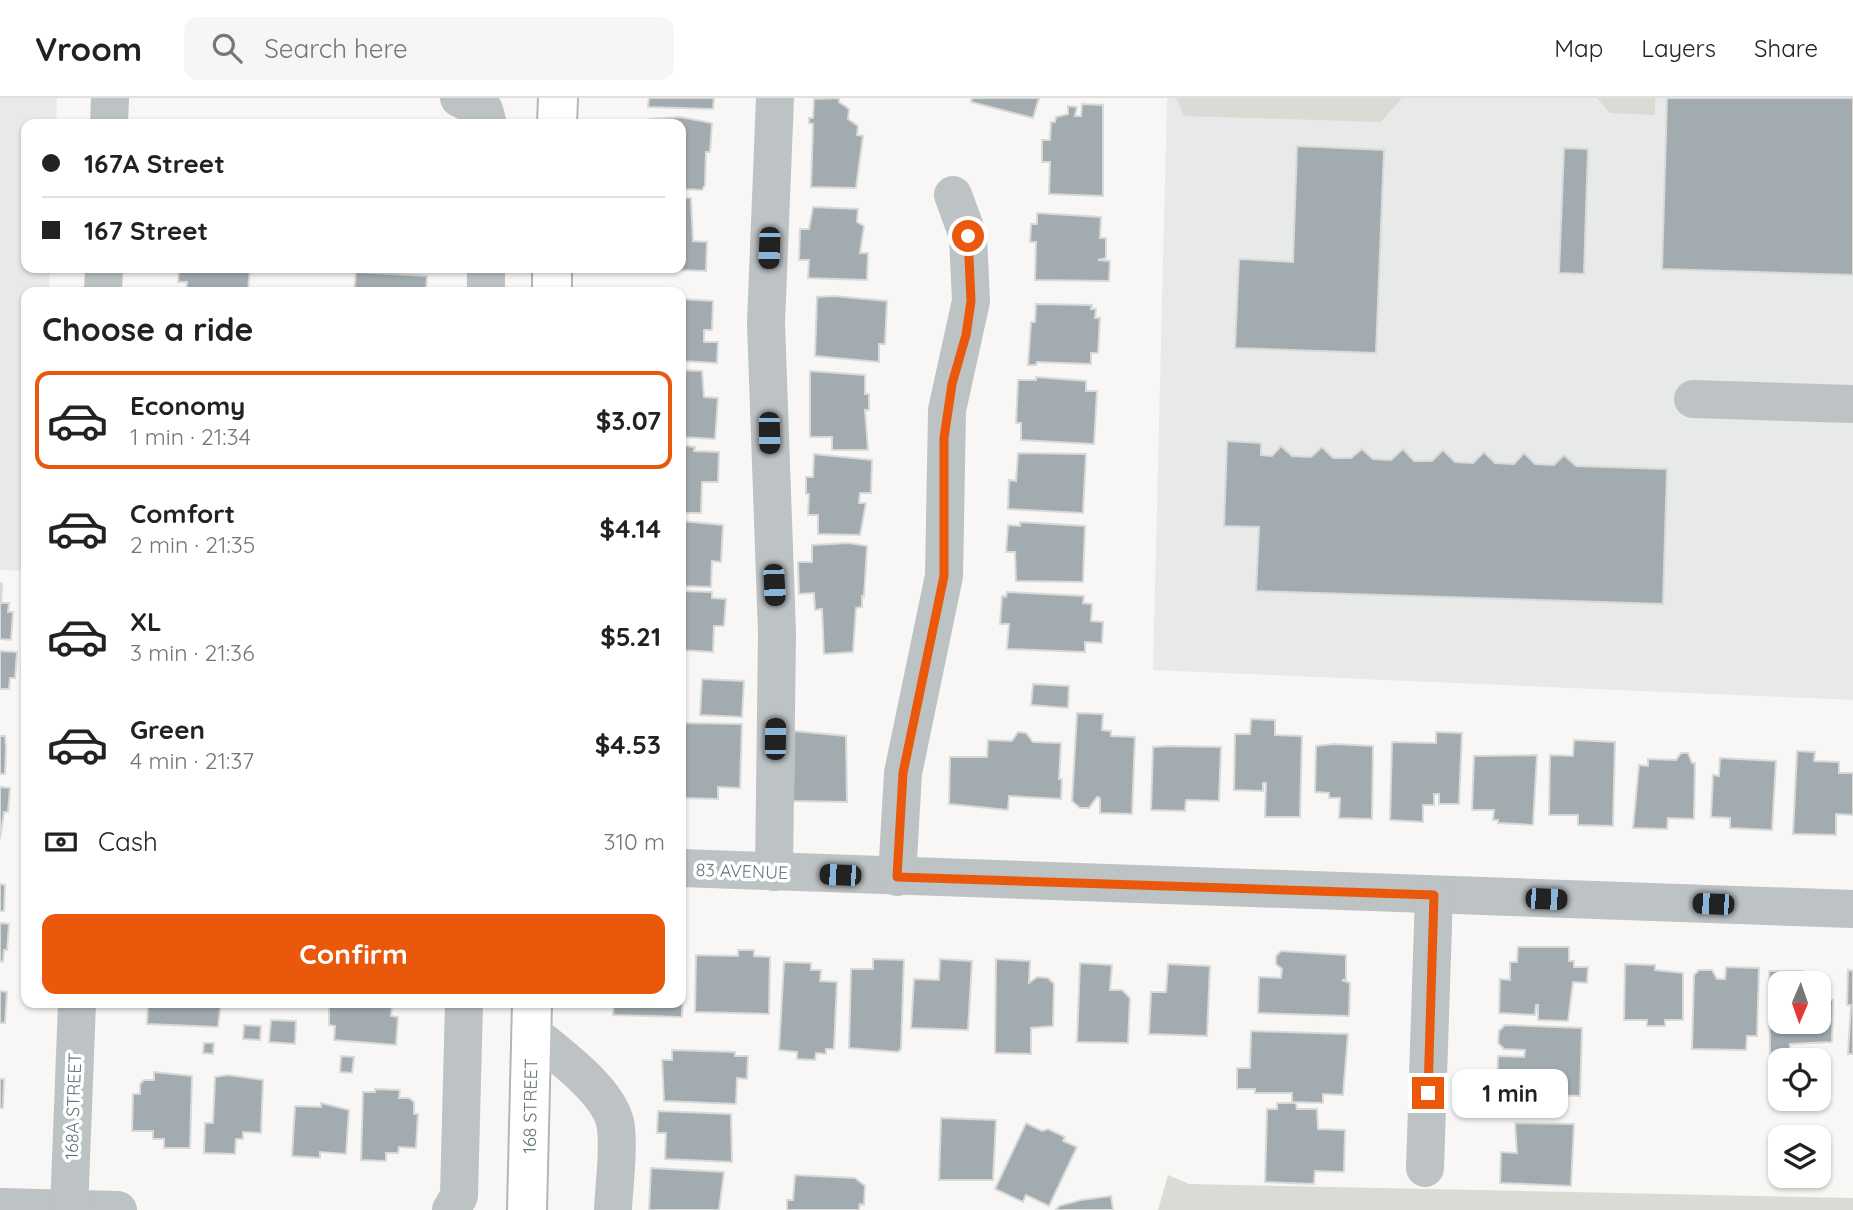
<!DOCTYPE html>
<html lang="en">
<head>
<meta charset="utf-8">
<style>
  body { margin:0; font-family:Quicksand,sans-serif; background:#f6f6f6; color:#222; height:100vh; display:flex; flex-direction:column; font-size:26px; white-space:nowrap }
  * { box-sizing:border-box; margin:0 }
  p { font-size:23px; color:#767676 }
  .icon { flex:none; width:38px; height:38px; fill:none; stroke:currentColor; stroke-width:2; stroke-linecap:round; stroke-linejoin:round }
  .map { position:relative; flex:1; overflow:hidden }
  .sheet { position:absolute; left:21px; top:189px; width:665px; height:721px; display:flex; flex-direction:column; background:#fff; border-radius:14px; box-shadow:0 2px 5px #0004 }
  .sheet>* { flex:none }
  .guide { position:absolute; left:21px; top:21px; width:665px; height:154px; border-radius:14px; box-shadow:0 2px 5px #0004; display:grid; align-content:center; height:154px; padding:0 21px; background:#fff }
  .needle { width:46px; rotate:182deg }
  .fabs { position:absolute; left:1768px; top:873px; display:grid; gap:14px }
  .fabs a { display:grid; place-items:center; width:63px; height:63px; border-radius:14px; background:#fff; box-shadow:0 2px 5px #0004; font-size:35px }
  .end { position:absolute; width:32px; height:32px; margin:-16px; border:9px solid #ea580c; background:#fff; box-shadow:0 0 0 4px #fff }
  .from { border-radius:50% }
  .bubble { position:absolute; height:49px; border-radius:14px; background:#fff; box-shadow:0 2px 5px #0004; font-size:23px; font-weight:700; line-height:49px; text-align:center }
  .car { position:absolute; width:21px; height:42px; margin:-21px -10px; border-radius:9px; box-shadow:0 0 5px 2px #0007; background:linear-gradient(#222 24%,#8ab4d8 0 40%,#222 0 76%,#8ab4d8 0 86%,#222 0) }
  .guide b { display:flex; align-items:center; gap:24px; height:66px; font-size:26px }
  .guide b+b { border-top:2px solid #e0e0e0 }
  .guide i { width:18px; height:18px; background:#222 }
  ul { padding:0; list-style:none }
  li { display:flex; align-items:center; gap:21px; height:98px; margin:0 14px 10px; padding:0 7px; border:4px solid transparent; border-radius:14px }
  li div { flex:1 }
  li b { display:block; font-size:26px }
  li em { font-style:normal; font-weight:700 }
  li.active { border-color:#ea580c }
  li>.icon { width:63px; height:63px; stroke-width:1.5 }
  h2 { padding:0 21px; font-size:32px; line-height:84px }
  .pay { display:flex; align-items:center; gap:18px; height:77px; padding:0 21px; font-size:26px }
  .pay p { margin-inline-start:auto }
  .primary-button { display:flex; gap:14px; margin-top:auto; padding:14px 21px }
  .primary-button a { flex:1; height:80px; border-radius:14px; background:#ea580c; color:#fff; font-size:28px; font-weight:700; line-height:80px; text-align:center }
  header { display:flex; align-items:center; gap:42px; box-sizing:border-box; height:98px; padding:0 35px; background:#fff; border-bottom:2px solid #e0e0e0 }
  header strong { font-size:33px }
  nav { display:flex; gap:38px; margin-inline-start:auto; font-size:24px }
  .search { width:490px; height:63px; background:#f6f6f6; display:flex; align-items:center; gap:18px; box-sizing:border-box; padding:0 24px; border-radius:14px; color:#767676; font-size:26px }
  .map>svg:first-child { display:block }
  .built { fill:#e8e9e9 }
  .green { fill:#d8dcd5 }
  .building { fill:#a2acb0; stroke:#d9d9d8; stroke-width:2 }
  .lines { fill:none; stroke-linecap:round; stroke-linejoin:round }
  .major-casing { stroke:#b1b6b9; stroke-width:42 }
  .minor { stroke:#bdc2c4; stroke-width:38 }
  .major { stroke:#fff; stroke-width:38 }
  .route { stroke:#ea580c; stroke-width:9 }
  .labels { text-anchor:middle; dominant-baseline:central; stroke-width:7; stroke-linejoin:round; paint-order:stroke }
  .street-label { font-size:18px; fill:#66767d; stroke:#fff }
</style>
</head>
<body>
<header>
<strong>Vroom</strong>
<div class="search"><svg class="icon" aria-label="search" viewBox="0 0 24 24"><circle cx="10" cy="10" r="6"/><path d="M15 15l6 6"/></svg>Search here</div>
<nav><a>Map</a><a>Layers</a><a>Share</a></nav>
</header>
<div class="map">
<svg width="1853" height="1112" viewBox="0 0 1853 1112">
  <rect width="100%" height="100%" fill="#f8f7f5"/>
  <g class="built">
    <path d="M0,0H57L56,26H26V170H50L49,194H26V473L0,472Z"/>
    <path d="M1167,0H1853V602L1153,572Z"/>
  </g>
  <g class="green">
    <path d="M1176,0H1402L1381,24L1184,18Z"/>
    <path d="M1597,0H1655V17L1610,15Z"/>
    <path d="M1168,1077L1189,1086L1853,1100V1112H1158Z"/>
  </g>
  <g class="building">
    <path d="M649,0H714L713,11L648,9Z"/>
    <path d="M839,0V4L849,11L848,21L858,28L857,37L863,38L856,90L811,89L813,26L809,25V20H813L814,1Z"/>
    <path d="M972,0H1039L1033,20L971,4Z"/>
    <path d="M1667,0H1853V177L1662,171Z"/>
    <path d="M1082,6L1103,7V98L1049,96L1050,64H1042V42H1050L1051,24H1055L1056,19L1068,16V8L1077,9L1075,18H1081Z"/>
    <path d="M680,19L712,25L710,54H706L705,87L702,92L681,91V26H650V21Z"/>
    <path d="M1297,48L1384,52L1376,255L1235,250L1239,161L1293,164Z"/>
    <path d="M1564,50L1588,51L1584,176L1559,175Z"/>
    <path d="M681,100H691L693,143L707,144L706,173L645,171L681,170Z"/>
    <path d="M813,109L858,111L857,124L864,128L860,155H868L867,182L808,180L809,162H799L800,131H809Z"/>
    <path d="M1037,115L1101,119L1100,140H1106V160L1098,162L1110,163L1109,183L1035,182L1036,144H1030L1031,126H1037Z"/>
    <path d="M179,170H250L248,194H186L187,184H178Z"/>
    <path d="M356,174L427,178L426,194H354Z"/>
    <path d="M834,198L887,203L885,246H879V264L815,258L817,199Z"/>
    <path d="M681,201L713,203L712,232H704V244H718L717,265L681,263Z"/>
    <path d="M1036,206L1092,207L1091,211H1096L1095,220H1100L1098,255H1091V266L1037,264L1036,267H1028L1031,224H1035Z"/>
    <path d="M681,272L702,273L704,299L718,300L715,341L681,339Z"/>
    <path d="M810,273L865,277V296H869V312H865L868,352H832V339H810Z"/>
    <path d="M1036,279L1086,283V293H1097L1094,346L1021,342V325H1016L1018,282H1036Z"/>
    <path d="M1227,343L1261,345V357L1272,358L1281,348L1292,358L1311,359L1322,349L1333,360H1351L1362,351L1373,361L1391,362L1403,351L1414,363H1432L1443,352L1455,364L1473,365L1484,354L1495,365L1514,366L1524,355L1535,366L1554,367L1564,357L1576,368L1667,371L1663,506L1256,493L1259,429L1224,428Z"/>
    <path d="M681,347L695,349L694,353L719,354L718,384H702L701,415H681Z"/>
    <path d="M1018,355L1086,356L1083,415L1008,411L1009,382L1016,383Z"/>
    <path d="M814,356L872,362L871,395H860L859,405H866L860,437L818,436V417H808L809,396H806V379H813Z"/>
    <path d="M681,423L723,427L721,464L712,463L711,489L681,488Z"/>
    <path d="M1020,424L1085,428L1083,484L1016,483L1015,454H1006L1008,427L1020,428Z"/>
    <path d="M849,445L867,448L864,499L862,498V509L856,510L853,554L824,556L822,511L815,512L814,495L799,496L798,464H812V447Z"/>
    <path d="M0,485L2,486L1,505H9L8,514H13L11,542L0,541Z"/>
    <path d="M681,493L712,494V500L726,501L724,528H714L713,554L681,552Z"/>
    <path d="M1007,494L1084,498L1083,505L1092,506L1091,523L1103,524L1102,545L1085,544V554L1007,551L1009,526H1000L1002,498L1006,499Z"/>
    <path d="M0,553L17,554L15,580H10L9,591H0Z"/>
    <path d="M702,581L744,583L742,619L700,617Z"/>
    <path d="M1033,586L1069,588L1068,610L1031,607Z"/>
    <path d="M1077,615L1103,616L1102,632L1111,633V638L1135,639L1132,716L1100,715V700L1097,699L1089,710H1080L1072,703Z"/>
    <path d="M1251,621L1275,622V637L1302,638L1300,719H1265L1266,685H1263V693L1234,692L1235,636H1250Z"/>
    <path d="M683,625L742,626L740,690L718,689V701L683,700Z"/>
    <path d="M794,633L846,638L847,704L793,703Z"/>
    <path d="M1018,634L1026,635L1033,644L1061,645L1059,681H1062L1061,701L1009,698L1008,712L949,706L950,659H987L988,642L1012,643Z"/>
    <path d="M1436,634L1462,635L1459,706H1439V696H1434V707H1423V724L1390,722L1392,644L1436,645Z"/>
    <path d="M0,638H5L6,649L5,676H0Z"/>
    <path d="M1574,642L1615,644L1613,728L1578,727V717H1549L1550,657L1573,658Z"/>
    <path d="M1334,646L1373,648L1372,721L1339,720L1340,700H1329V695L1315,694L1316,648Z"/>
    <path d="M1168,648L1221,649L1219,703L1186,702L1185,713L1151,712L1153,649Z"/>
    <path d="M1797,653L1815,654L1814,663L1839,664V675H1853V717L1836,716V737L1793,736Z"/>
    <path d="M1681,655H1688L1692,665H1695L1694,721L1668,720L1667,731L1633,730L1639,667L1648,668V661L1676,662Z"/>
    <path d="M1537,657L1533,727L1498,725V722H1493L1494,712H1472L1474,658Z"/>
    <path d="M1720,660L1776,663L1772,732L1730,730V720L1711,719L1713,677L1719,678Z"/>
    <path d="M0,689L10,690L8,714H4L0,741Z"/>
    <path d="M0,786L5,787L4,813H0Z"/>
    <path d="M0,825L9,826L7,852H4L3,864L0,863Z"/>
    <path d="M1518,849H1569V863H1574V869H1588L1587,885L1573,884L1568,923L1538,922V907H1536L1535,917L1499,915L1500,881L1510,882V864H1517Z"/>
    <path d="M738,852H754V858L770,859L769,916L695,914L696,857L738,858Z"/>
    <path d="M1281,853L1346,857V882H1342L1350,885L1349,918L1258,915L1259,879L1281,880L1282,871L1276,866V858Z"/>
    <path d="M681,857H684L682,919L613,917L614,905H681Z"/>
    <path d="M873,861L904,862L901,951L898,954L849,950L851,871H873Z"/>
    <path d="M940,861L972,863L968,932L911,930L914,881L939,882Z"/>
    <path d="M996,861L1030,863L1029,885L1037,879L1048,880L1054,886L1053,928L1031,930V956L995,955Z"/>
    <path d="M784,864L811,865V872H821L820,883L837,884L834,951H826V956L816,955L815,962L797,961V954L779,952Z"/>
    <path d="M1080,865L1112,867L1110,892H1122L1130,900L1128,945L1077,944Z"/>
    <path d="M1168,866L1210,868L1207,938L1149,936L1151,894H1166Z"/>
    <path d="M1625,866L1655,867V872L1683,875V922H1665V928H1647V922H1624Z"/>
    <path d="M1726,869L1759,870L1757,938H1747L1746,952L1692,951L1694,877L1699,872H1712L1717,881H1725Z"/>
    <path d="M1848,872L1853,873V956H1848L1851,907H1847Z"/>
    <path d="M1769,873H1802V886H1780V924H1818V902H1833L1832,944L1790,946V957H1770Z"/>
    <path d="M0,893L7,894L5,925H0Z"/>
    <path d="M148,905H221L218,929L147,926Z"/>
    <path d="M329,905H387L392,908L391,918L398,919L396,947L334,942L335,928L329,927Z"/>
    <path d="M271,922L296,923L295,946L269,944Z"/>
    <path d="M244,927L261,928L260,942L243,941Z"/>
    <path d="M1505,927L1582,930L1580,998L1497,995L1498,958L1524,959L1525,952L1504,951L1498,945L1499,933Z"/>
    <path d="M1251,933L1348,936L1343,997L1323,996V1005L1292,1004V995H1255V991H1237V970H1250Z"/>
    <path d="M204,945H214L213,956L203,955Z"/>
    <path d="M672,952L735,954V958H748L747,981L737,980L736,1006L664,1003L662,962H672Z"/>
    <path d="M341,958L354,959L352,975L340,974Z"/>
    <path d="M154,974L192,978L190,1050H164V1041H153V1033H132L133,996H140V986L144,982H154Z"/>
    <path d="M228,977L263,982L261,1035L243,1034V1041H236L235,1056L204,1055L205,1025H213L215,979Z"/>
    <path d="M0,981H4L3,1010H0Z"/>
    <path d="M375,991L400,992L399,1000H409L414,1004V1016H418L416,1050L399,1049L398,1055H386V1063L361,1062L363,994H375Z"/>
    <path d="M321,1005L349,1012L346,1056L320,1054V1060L292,1058L295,1008L321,1009Z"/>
    <path d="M1277,1005H1296L1297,1011H1317L1318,1031L1345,1032L1344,1074L1315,1073L1314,1086L1265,1084L1267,1011H1277Z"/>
    <path d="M658,1013L731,1016L732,1064L665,1061L666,1035H657Z"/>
    <path d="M941,1020L996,1022L993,1082H939Z"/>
    <path d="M1026,1025L1042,1033L1048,1031L1065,1039L1063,1043L1077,1049L1049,1108L1026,1097L1023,1104L995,1091Z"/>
    <path d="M1515,1025L1574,1026L1571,1088L1500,1085L1501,1054L1517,1055Z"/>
    <path d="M651,1070L724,1074L719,1112H649Z"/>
    <path d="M795,1077L855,1080L865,1088L864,1107L860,1106L859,1112H787V1102H793Z"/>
    <path d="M1111,1098L1113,1112H1056L1059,1108L1081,1102Z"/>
  </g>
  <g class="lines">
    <g class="major-casing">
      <g id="major">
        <path d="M557,26L558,0"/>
        <path d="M552,194V170"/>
        <path d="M527,1112L532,905"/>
      </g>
    </g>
    <g class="minor">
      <path d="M459,0L484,12L488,26"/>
      <path d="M109,26L110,0"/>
      <path d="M103,194L104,170"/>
      <path d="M486,194V170"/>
      <path d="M1693,301L1853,306"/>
      <path d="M681,770L1853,811"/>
      <path d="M774,774L777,535L766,225L775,0"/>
      <path d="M897,779L903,675L944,478L947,312L971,203L968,138L953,97"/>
      <path d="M531,934C557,956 613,995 616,1030C619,1057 614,1086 613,1112"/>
      <path d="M1425,1070L1434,797"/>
      <path d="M0,1109L118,1112"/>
      <path d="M69,1112L77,905"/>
      <path d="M451,1112L459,1098L464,905"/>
    </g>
    <use href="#major" class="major"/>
  </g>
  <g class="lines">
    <path class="route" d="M968,138L971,203L966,237L952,286L944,340V478L903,675L897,779L1434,797L1428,995"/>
  </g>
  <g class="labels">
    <g class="street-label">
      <text transform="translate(742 773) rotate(2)">83 AVENUE</text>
      <text transform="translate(73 1008) rotate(-88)">168A STREET</text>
      <text transform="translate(530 1008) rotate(-89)">168 STREET</text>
    </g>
  </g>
</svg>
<div class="fabs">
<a><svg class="needle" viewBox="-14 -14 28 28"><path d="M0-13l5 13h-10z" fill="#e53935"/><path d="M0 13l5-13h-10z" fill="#767676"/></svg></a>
<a><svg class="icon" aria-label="locate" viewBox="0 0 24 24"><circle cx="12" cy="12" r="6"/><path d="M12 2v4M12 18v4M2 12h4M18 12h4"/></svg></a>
<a><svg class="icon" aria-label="layers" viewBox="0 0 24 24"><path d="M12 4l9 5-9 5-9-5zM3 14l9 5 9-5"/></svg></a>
</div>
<i class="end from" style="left:968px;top:138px"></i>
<i class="end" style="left:1428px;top:995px"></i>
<div class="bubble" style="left:1452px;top:971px;width:116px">1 min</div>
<i class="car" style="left:769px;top:150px;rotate:182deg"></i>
<i class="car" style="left:769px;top:335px;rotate:179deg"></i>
<i class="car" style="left:774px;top:487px;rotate:177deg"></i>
<i class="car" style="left:775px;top:641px;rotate:1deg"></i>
<i class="car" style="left:840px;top:777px;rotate:272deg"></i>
<i class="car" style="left:1546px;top:801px;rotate:92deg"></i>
<i class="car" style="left:1713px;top:806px;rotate:272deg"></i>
<div class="guide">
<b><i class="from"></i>167A Street</b>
<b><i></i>167 Street</b>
</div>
<section class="sheet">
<h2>Choose a ride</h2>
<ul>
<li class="active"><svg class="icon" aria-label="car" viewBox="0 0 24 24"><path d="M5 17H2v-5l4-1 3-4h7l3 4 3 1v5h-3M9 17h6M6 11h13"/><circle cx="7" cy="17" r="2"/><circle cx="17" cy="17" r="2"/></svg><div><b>Economy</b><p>1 min · 21:34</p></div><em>$3.07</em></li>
<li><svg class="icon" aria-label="car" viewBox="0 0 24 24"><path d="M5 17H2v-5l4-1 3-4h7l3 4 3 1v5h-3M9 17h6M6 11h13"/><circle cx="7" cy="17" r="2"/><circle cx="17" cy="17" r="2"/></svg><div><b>Comfort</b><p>2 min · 21:35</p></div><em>$4.14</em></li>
<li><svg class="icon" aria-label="car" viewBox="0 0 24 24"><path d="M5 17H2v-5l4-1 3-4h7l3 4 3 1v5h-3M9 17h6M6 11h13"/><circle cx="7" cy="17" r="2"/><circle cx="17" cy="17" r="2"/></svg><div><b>XL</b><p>3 min · 21:36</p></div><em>$5.21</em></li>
<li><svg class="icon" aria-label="car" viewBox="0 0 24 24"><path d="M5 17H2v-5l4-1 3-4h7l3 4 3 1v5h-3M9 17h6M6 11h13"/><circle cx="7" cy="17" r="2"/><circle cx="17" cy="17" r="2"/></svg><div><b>Green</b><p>4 min · 21:37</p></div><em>$4.53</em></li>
</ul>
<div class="pay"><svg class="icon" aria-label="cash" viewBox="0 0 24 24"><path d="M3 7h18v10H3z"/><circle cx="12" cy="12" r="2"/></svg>Cash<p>310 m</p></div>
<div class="primary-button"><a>Confirm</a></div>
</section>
</div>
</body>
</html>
